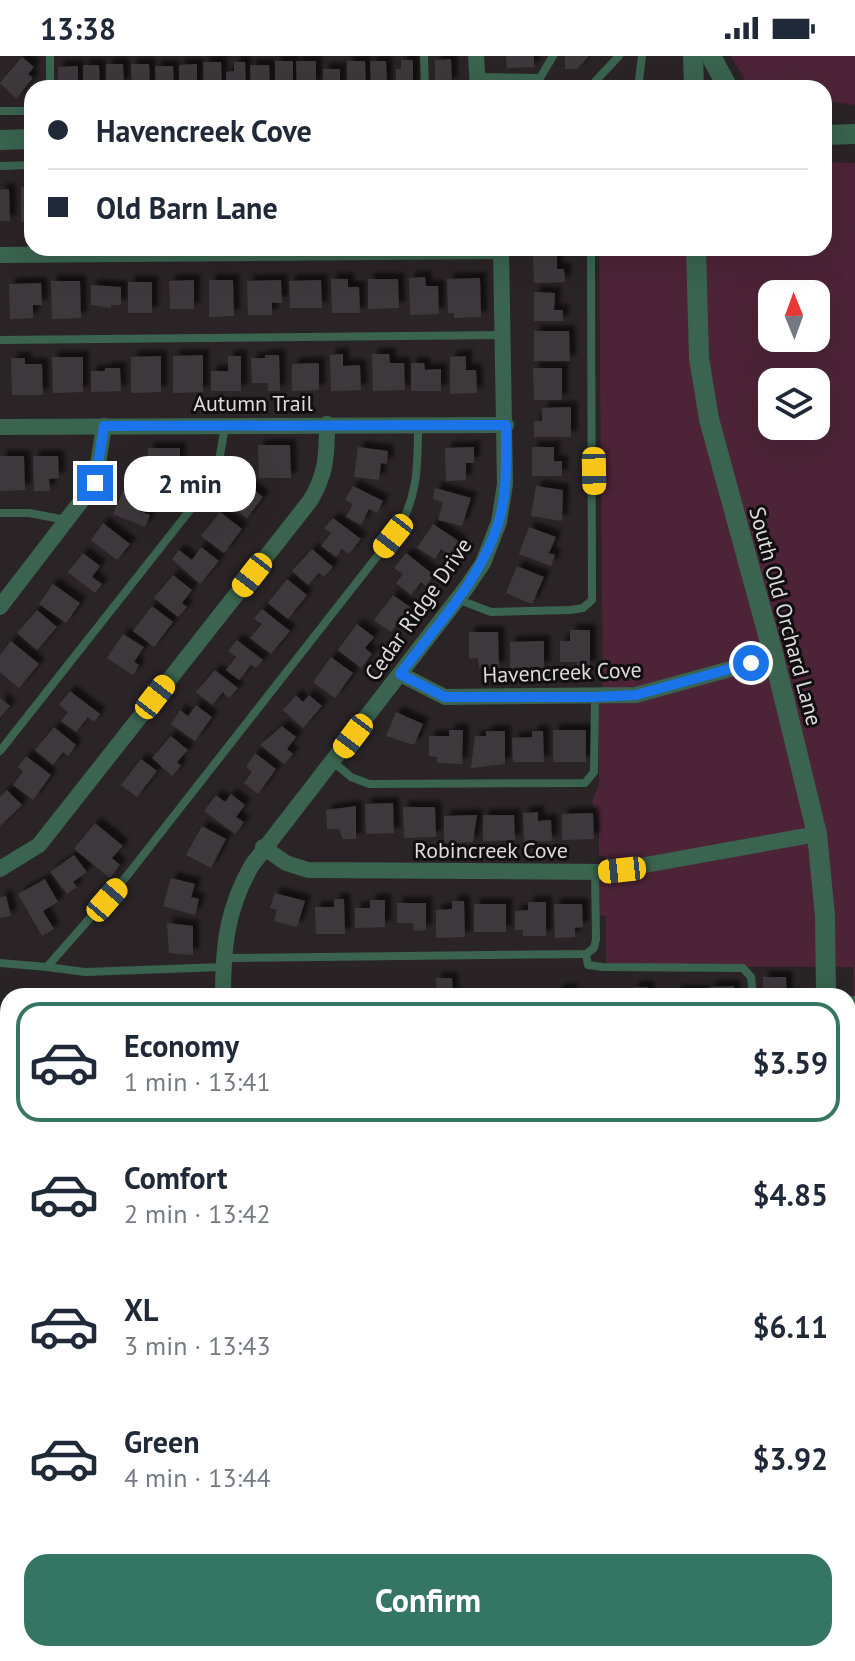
<!DOCTYPE html>
<html lang="en">
<head>
<meta charset="utf-8">
<style>
  body { margin:0; font-family:"PT Sans",sans-serif; background:#f6f6f7; color:#1f2937; height:100vh; display:flex; flex-direction:column; font-size:30px; white-space:nowrap }
  * { box-sizing:border-box; margin:0 }
  p { font-size:26px; color:#747a83 }
  .icon { flex:none; width:44px; height:44px; fill:none; stroke:currentColor; stroke-width:2; stroke-linecap:round; stroke-linejoin:round }
  .map { position:relative; flex:1; overflow:hidden }
  .details { position:absolute; left:0px; top:932px; width:856px; height:674px; display:flex; flex-direction:column; background:#fff; border-radius:24px 24px 0 0; box-shadow:0 8px 32px #0002 }
  .details>* { flex:none }
  .guide { position:absolute; left:24px; top:24px; width:808px; height:176px; border-radius:24px; box-shadow:0 8px 32px #0002; display:grid; align-content:center; height:176px; padding:0 24px; background:#fff }
  .needle { width:52px; rotate:359deg }
  .fabs { position:absolute; left:758px; top:224px; display:grid; gap:16px }
  .fabs a { display:grid; place-items:center; width:72px; height:72px; border-radius:16px; background:#fff; box-shadow:0 8px 32px #0002; font-size:40px }
  .end { position:absolute; width:36px; height:36px; margin:-18px; border:10px solid #1a73e8; background:#fff; box-shadow:0 0 0 4px #fff }
  .from { border-radius:50% }
  .bubble { position:absolute; height:56px; border-radius:24px; background:#fff; box-shadow:0 8px 32px #0002; font-size:26px; font-weight:700; line-height:56px; text-align:center }
  .car { position:absolute; width:24px; height:48px; margin:-24px -12px; border-radius:10px; box-shadow:0 0 6px 2px #0007; background:linear-gradient(#f5c518 24%,#345 0 40%,#f5c518 0 76%,#345 0 86%,#f5c518 0) }
  .guide b { display:flex; align-items:center; gap:28px; height:76px; font-size:30px }
  .guide b+b { border-top:2px solid #e0e1e3 }
  .guide i { width:20px; height:20px; background:#1f2937 }
  ul { padding:14px 0 0; list-style:none }
  li { display:flex; align-items:center; gap:24px; height:120px; margin:0 16px 12px; padding:0 8px; border:4px solid transparent; border-radius:24px }
  li div { flex:1 }
  li b { display:block; font-size:30px }
  li em { font-style:normal; font-weight:700 }
  li.current { border-color:#357563 }
  li>.icon { width:72px; height:72px; stroke-width:1.5 }
  .action { display:flex; gap:16px; margin-top:auto; padding:16px 24px }
  .action a { flex:1; height:92px; border-radius:24px; background:#357563; color:#fff; font-size:32px; font-weight:700; line-height:92px; text-align:center }
  .status { display:flex; justify-content:space-between; align-items:center; height:56px; padding:0 40px; background:#fff; direction:ltr }
  .status svg { height:22px; fill:currentColor }
  .map>svg:first-child { display:block }
  .green { fill:#4d2437; fill-rule:evenodd }
  .building { fill:#3e393b; filter:url(#shadow) }
  .lines { fill:none; stroke-linecap:round; stroke-linejoin:round }
  .service { stroke:#3a644f; stroke-width:8 }
  .minor { stroke:#3a644f; stroke-width:16 }
  .tertiary { stroke:#3a644f; stroke-width:20 }
  .route { stroke:#1a73e8; stroke-width:10 }
  .labels { text-anchor:middle; dominant-baseline:central; stroke-width:6; stroke-linejoin:round; paint-order:stroke }
  .street-label { font-size:22px; fill:#dedadc; stroke:#110e0f }
</style>
</head>
<body>
<div class="status"><b>13:38</b><svg viewBox="0 0 49 12"><path d="M0 12V9h3v3zM5 12V6h3v6zM10 12V3h3v9zM15 12V0h3v12zM26 1h20v11H26zM47 4h2v5h-2z"/></svg></div>
<div class="map">
<svg width="855" height="1605" viewBox="0 0 855 1605">
  <defs>
    <filter id="shadow"><feDropShadow dx="6" dy="-6" stdDeviation="2" flood-color="#0009"/></filter>
  </defs>
  <rect width="100%" height="100%" fill="#2a2426"/>
  <g class="green">
    <path d="M731,0H855V49L824,45V32L749,31Z"/>
    <path d="M824,106L855,107V1039L853,911L606,910V860L600,859L599,820H605V801L599,799V767L592,745L599,729V646L603,645L599,192H824ZM772,238H816V282H772ZM772,326H816V370H772Z"/>
  </g>
  <g class="building">
    <path d="M506,0H534V11L507,12Z"/>
    <path d="M565,0H589L577,13H565Z"/>
    <path d="M22,1L34,11L28,18L33,22L16,43L0,27Z"/>
    <path d="M451,3L452,28H435V4Z"/>
    <path d="M401,4H413V32H396V13H401Z"/>
    <rect x="275" y="5" width="18" height="27"/>
    <path d="M296,5H316V30H297Z"/>
    <path d="M347,5H365L366,32H347Z"/>
    <path d="M370,5H386L387,32H371Z"/>
    <path d="M203,6H221L222,32H204Z"/>
    <path d="M234,6H245L246,32H226V16L234,15Z"/>
    <path d="M106,8H123L124,29H106Z"/>
    <path d="M131,8H149L150,32H132Z"/>
    <path d="M197,8V32H179V9Z"/>
    <path d="M83,9H99L100,32H83Z"/>
    <path d="M250,9H269L270,32H251Z"/>
    <path d="M78,10V32H58V11Z"/>
    <path d="M155,10H173L174,32H156Z"/>
    <rect x="323" y="13" width="17" height="19"/>
    <rect x="21" y="131" width="11" height="35"/>
    <path d="M9,133L10,165H0V134Z"/>
    <path d="M533,198H557V213H564L565,226L534,227Z"/>
    <path d="M425,221L426,230H438L439,258L410,259L409,222Z"/>
    <path d="M480,222L481,261L454,262V257H448L447,223Z"/>
    <path d="M331,223H348V231H359L360,257H332Z"/>
    <path d="M368,223H398L399,252L368,253Z"/>
    <path d="M194,224V253H170L169,225Z"/>
    <path d="M209,224H233L234,260L209,261Z"/>
    <path d="M281,224L282,247H272V259H248L247,225Z"/>
    <path d="M321,224L322,252H290L289,225Z"/>
    <path d="M51,225H80L81,262L52,263Z"/>
    <rect x="128" y="226" width="24" height="31"/>
    <path d="M41,227L42,249H33V262L10,263L9,228Z"/>
    <path d="M91,229L121,231V249H111V252L91,249Z"/>
    <path d="M534,236L555,237L554,254H563V265H534Z"/>
    <path d="M534,275H569L570,305H534Z"/>
    <path d="M343,298V310L360,309L361,334L331,335L330,299Z"/>
    <path d="M372,298H389L390,307H404L405,334L373,335Z"/>
    <path d="M203,299V336L173,337V300Z"/>
    <path d="M265,299H279L280,335H268V327H252L251,302H265Z"/>
    <path d="M161,300V336L131,337V301Z"/>
    <path d="M228,300H241V335H211V315H228Z"/>
    <path d="M466,300V314H476L477,337L450,338V301Z"/>
    <path d="M52,301H83V336L53,337Z"/>
    <path d="M11,302H25V308H42L43,339H12Z"/>
    <path d="M319,307V334L292,335V308Z"/>
    <path d="M411,307H424L425,314L441,313V335H411Z"/>
    <path d="M105,312H120L121,335L91,336V315H105Z"/>
    <path d="M533,312H562V344H534Z"/>
    <path d="M571,351V381H534V365H542V352Z"/>
    <path d="M258,389H290L291,422H259Z"/>
    <path d="M358,391L388,395L387,408L381,407L379,424L354,421Z"/>
    <path d="M474,391V407H466V424L446,425L445,392Z"/>
    <path d="M532,391H554V405H562V420H532Z"/>
    <path d="M148,392H180V413L170,412V421H148Z"/>
    <path d="M0,400H24L25,434L0,435Z"/>
    <path d="M33,400H58L59,422L49,423L50,435H34Z"/>
    <path d="M246,428L263,441L247,462L230,450Z"/>
    <path d="M353,430L383,445L377,457L369,453L361,469L346,461L353,448L345,444Z"/>
    <path d="M536,430L563,434L562,465L531,460Z"/>
    <path d="M435,432L471,442L462,470L438,464L443,446L433,443Z"/>
    <path d="M123,435L143,443L139,455L150,459L145,471L113,458Z"/>
    <path d="M220,456L242,473L224,497L201,480Z"/>
    <path d="M333,462L361,483L349,498L342,493L336,501L321,490L331,477L324,472Z"/>
    <path d="M103,467L130,488L117,504L91,484Z"/>
    <path d="M433,468L460,486L451,500L441,493L435,503L417,492Z"/>
    <path d="M529,471L556,481L549,497L555,499L551,510L519,498Z"/>
    <path d="M201,491L219,505L200,528L172,503L179,494L192,504Z"/>
    <path d="M312,493L333,511L324,521L319,517L308,529L292,515Z"/>
    <path d="M83,497L100,510L92,521L102,528L95,537L68,516Z"/>
    <path d="M406,497L434,519L426,530L421,526L411,539L396,527L403,518L394,512Z"/>
    <path d="M517,510L544,521L532,548L506,537Z"/>
    <path d="M173,519L192,534L182,547L187,551L178,561L154,542Z"/>
    <path d="M287,523L307,539L288,563L268,547Z"/>
    <path d="M53,528L80,547L66,567L39,548Z"/>
    <path d="M393,539L410,551L391,576L374,564Z"/>
    <path d="M152,550L173,566L154,591L133,575Z"/>
    <path d="M262,553L290,575L271,598L250,582L262,568L254,563Z"/>
    <path d="M37,554L57,571L37,594L17,577Z"/>
    <path d="M357,568L374,581L365,592L372,598L361,612L338,594Z"/>
    <path d="M570,574H590V611H577V606H560V585H570Z"/>
    <path d="M469,576H498L499,612H479L478,602L469,603Z"/>
    <path d="M123,578L144,591L134,606L139,609L133,619L107,602Z"/>
    <path d="M237,584L263,604L256,612L251,609L239,624L226,614L236,601L228,595Z"/>
    <path d="M11,585L39,608L19,632L0,616V599Z"/>
    <path d="M544,585V612H510V586Z"/>
    <path d="M331,601L353,617L335,642L313,626Z"/>
    <path d="M215,614L238,632L229,642L223,636L212,649L196,636Z"/>
    <path d="M70,635L100,658L94,666L88,661L76,676L61,665L68,656L59,649Z"/>
    <path d="M296,639L303,646L309,639L322,650L303,672L283,654Z"/>
    <path d="M0,642L10,650L0,661Z"/>
    <path d="M196,649L212,661L195,685L171,668L180,654L188,660Z"/>
    <path d="M396,656L423,668L414,689L386,680Z"/>
    <path d="M282,670L296,681L287,693L293,698L284,708L260,689Z"/>
    <path d="M54,671L76,689L68,700L63,696L53,709L35,694Z"/>
    <path d="M449,674H463L462,708L437,707V701L429,700V680H449Z"/>
    <rect x="553" y="674" width="33" height="32"/>
    <path d="M486,675H505V708L471,712L475,680H486Z"/>
    <path d="M532,675H543L544,706H513L512,682L532,681Z"/>
    <path d="M171,680L188,694L177,706L181,710L172,720L152,702Z"/>
    <path d="M255,697L276,713L258,738L244,727L252,716L246,711Z"/>
    <path d="M26,700L51,719L33,744L13,729L23,715L18,711Z"/>
    <path d="M141,703L157,715L137,741L121,729Z"/>
    <path d="M7,734L22,749L0,770V741Z"/>
    <path d="M231,738L245,749L236,761L244,766L235,778L204,755L216,739L225,746Z"/>
    <path d="M393,747L394,777L366,778L365,748Z"/>
    <path d="M356,750V783H343L339,773H327L326,754Z"/>
    <path d="M403,751H435L436,781L404,782Z"/>
    <path d="M538,756V765L551,764L552,785L524,786L523,757Z"/>
    <path d="M593,757L594,783L562,784V758Z"/>
    <path d="M477,759L473,786L444,787V760Z"/>
    <path d="M483,759H514L515,784L483,785Z"/>
    <path d="M95,767L123,790L112,802L120,809L110,822L74,793Z"/>
    <path d="M202,770L226,783L211,812L186,799Z"/>
    <path d="M74,799L87,816L73,826L77,831L67,838L50,816Z"/>
    <path d="M171,822L195,828L191,841L199,843L195,859L163,850Z"/>
    <path d="M45,823L58,846L43,855L54,873L42,880L18,838Z"/>
    <path d="M275,837L305,845L297,871L274,865L277,854L270,852Z"/>
    <path d="M6,840L11,860L0,862V841Z"/>
    <path d="M334,843H344L345,878H316L315,851H334Z"/>
    <path d="M370,844H385V871L355,872V852H370Z"/>
    <path d="M452,845H464L465,881L436,882V854L452,853Z"/>
    <path d="M528,846H546V880H523V874H515V855L528,854Z"/>
    <path d="M397,847H426V874L414,875L413,867H397Z"/>
    <rect x="474" y="848" width="32" height="28"/>
    <path d="M554,848H582L583,871L575,872V881L555,882Z"/>
    <path d="M167,867L193,870V899L169,897Z"/>
    <path d="M763,921H786L787,940H763Z"/>
    <path d="M436,922H452L453,940H437Z"/>
    <path d="M734,930V940H709V931Z"/>
    <rect x="633" y="931" width="15" height="9"/>
    <path d="M571,933L572,940H557V934Z"/>
    <path d="M675,935H703L704,940H676Z"/>
    <rect x="0" y="1036" width="8" height="35"/>
    <path d="M0,1123H8V1160L0,1161Z"/>
    <path d="M8,1220V1260H0V1221Z"/>
    <path d="M8,1317V1344H0V1318Z"/>
    <rect x="0" y="1409" width="3" height="25"/>
    <rect x="848" y="1497" width="7" height="28"/>
    <rect x="848" y="1532" width="7" height="30"/>
    <rect x="848" y="1569" width="7" height="30"/>
    <path d="M0,1582H8V1598H17V1605H0Z"/>
    <rect x="25" y="1598" width="28" height="7"/>
    <path d="M61,1598H90L91,1605H61Z"/>
    <rect x="98" y="1598" width="27" height="7"/>
    <rect x="135" y="1598" width="30" height="7"/>
    <rect x="173" y="1598" width="29" height="7"/>
    <rect x="210" y="1598" width="24" height="7"/>
    <rect x="262" y="1598" width="27" height="7"/>
    <rect x="297" y="1598" width="30" height="7"/>
    <path d="M336,1598H362L363,1605H336Z"/>
    <rect x="370" y="1598" width="28" height="7"/>
    <rect x="406" y="1598" width="25" height="7"/>
    <path d="M443,1598H473V1605H444Z"/>
    <rect x="478" y="1598" width="26" height="7"/>
    <rect x="517" y="1598" width="29" height="7"/>
    <rect x="554" y="1598" width="28" height="7"/>
    <path d="M590,1598H615V1604L590,1605Z"/>
    <rect x="627" y="1598" width="29" height="7"/>
    <path d="M664,1598H693L694,1605H664Z"/>
    <rect x="717" y="1598" width="25" height="7"/>
  </g>
  <g class="lines">
    <g class="service">
      <path d="M50,0V32"/>
      <path d="M424,0L425,32"/>
      <path d="M477,21L540,22L553,0"/>
      <path d="M589,32L619,0"/>
      <path d="M638,32L642,0"/>
      <path d="M0,55H32"/>
      <path d="M0,110L32,109"/>
      <path d="M0,284L503,279"/>
      <path d="M0,457H29L66,464"/>
      <path d="M457,543L491,556L570,554L583,552L592,544L591,192"/>
      <path d="M0,695L209,430L218,411L225,370"/>
      <path d="M333,706L351,721L369,728L585,727L594,716L595,641"/>
      <path d="M586,898L588,909L603,911L743,912L751,921L753,940"/>
      <path d="M223,902L586,898L594,892L596,883L595,816"/>
      <path d="M0,907L47,911L126,821L393,480C418,446 418,410 418,369"/>
      <path d="M47,911L85,916L223,911"/>
      <path d="M0,1100H8"/>
      <path d="M0,1284L8,1283"/>
      <path d="M0,1466H8"/>
      <path d="M249,1598V1605"/>
      <path d="M704,1598V1605"/>
    </g>
    <g class="minor">
      <path d="M476,0L478,32"/>
      <path d="M0,199L502,195"/>
      <path d="M0,371L506,369"/>
      <path d="M0,551L95,427L104,370"/>
      <path d="M400,618L445,641L636,639L774,601"/>
      <path d="M263,791L286,807L308,814L606,816L817,778"/>
      <path d="M0,813L39,789L310,445C326,419 327,399 327,368"/>
      <path d="M223,940C223,890 227,852 252,809L466,532L483,507L499,466L505,428L501,192"/>
      <path d="M848,948H855"/>
      <path d="M0,1007L8,1006"/>
      <path d="M0,1192H8"/>
      <path d="M0,1378H8"/>
      <path d="M0,1559H8"/>
    </g>
    <g class="tertiary">
      <path d="M693,0L694,32"/>
      <path d="M711,0L728,32"/>
      <path d="M824,79L855,78"/>
      <path d="M0,84L32,83"/>
      <path d="M696,192L699,302L709,363L774,601L817,778L825,860L826,940"/>
      <path d="M778,1605L779,1598"/>
    </g>
  </g>
  <g class="lines">
    <path class="route" d="M95,427L104,370L506,369C506,402 508,437 498,468C480,525 435,571 400,618L445,641H595L636,639L751,607"/>
  </g>
  <g class="labels">
    <g class="street-label">
      <text x="253" y="347">Autumn Trail</text>
      <text transform="translate(418 553) rotate(-55)">Cedar Ridge Drive</text>
      <text transform="translate(786 560) rotate(75)">South Old Orchard Lane</text>
      <text transform="translate(562 616) rotate(-2)">Havencreek Cove</text>
      <text x="491" y="794">Robincreek Cove</text>
    </g>
  </g>
</svg>
<div class="fabs">
<a><svg class="needle" viewBox="-14 -14 28 28"><path d="M0-13l5 13h-10z" fill="#e53935"/><path d="M0 13l5-13h-10z" fill="#747a83"/></svg></a>
<a><svg class="icon" aria-label="layers" viewBox="0 0 24 24"><path d="M12 4l9 5-9 5-9-5zM3 14l9 5 9-5"/></svg></a>
</div>
<i class="end from" style="left:751px;top:607px"></i>
<i class="end" style="left:95px;top:427px"></i>
<div class="bubble" style="left:124px;top:400px;width:132px">2 min</div>
<i class="car" style="left:594px;top:415px;rotate:179deg"></i>
<i class="car" style="left:393px;top:480px;rotate:218deg"></i>
<i class="car" style="left:252px;top:519px;rotate:218deg"></i>
<i class="car" style="left:155px;top:641px;rotate:38deg"></i>
<i class="car" style="left:353px;top:680px;rotate:217deg"></i>
<i class="car" style="left:622px;top:814px;rotate:264deg"></i>
<i class="car" style="left:107px;top:844px;rotate:41deg"></i>
<div class="guide">
<b><i class="from"></i>Havencreek Cove</b>
<b><i></i>Old Barn Lane</b>
</div>
<section class="details">
<ul>
<li class="current"><svg class="icon" aria-label="car" viewBox="0 0 24 24"><path d="M5 17H2v-5l4-1 3-4h7l3 4 3 1v5h-3M9 17h6M6 11h13"/><circle cx="7" cy="17" r="2"/><circle cx="17" cy="17" r="2"/></svg><div><b>Economy</b><p>1 min · 13:41</p></div><em>$3.59</em></li>
<li><svg class="icon" aria-label="car" viewBox="0 0 24 24"><path d="M5 17H2v-5l4-1 3-4h7l3 4 3 1v5h-3M9 17h6M6 11h13"/><circle cx="7" cy="17" r="2"/><circle cx="17" cy="17" r="2"/></svg><div><b>Comfort</b><p>2 min · 13:42</p></div><em>$4.85</em></li>
<li><svg class="icon" aria-label="car" viewBox="0 0 24 24"><path d="M5 17H2v-5l4-1 3-4h7l3 4 3 1v5h-3M9 17h6M6 11h13"/><circle cx="7" cy="17" r="2"/><circle cx="17" cy="17" r="2"/></svg><div><b>XL</b><p>3 min · 13:43</p></div><em>$6.11</em></li>
<li><svg class="icon" aria-label="car" viewBox="0 0 24 24"><path d="M5 17H2v-5l4-1 3-4h7l3 4 3 1v5h-3M9 17h6M6 11h13"/><circle cx="7" cy="17" r="2"/><circle cx="17" cy="17" r="2"/></svg><div><b>Green</b><p>4 min · 13:44</p></div><em>$3.92</em></li>
</ul>
<div class="action"><a>Confirm</a></div>
</section>
</div>
</body>
</html>
